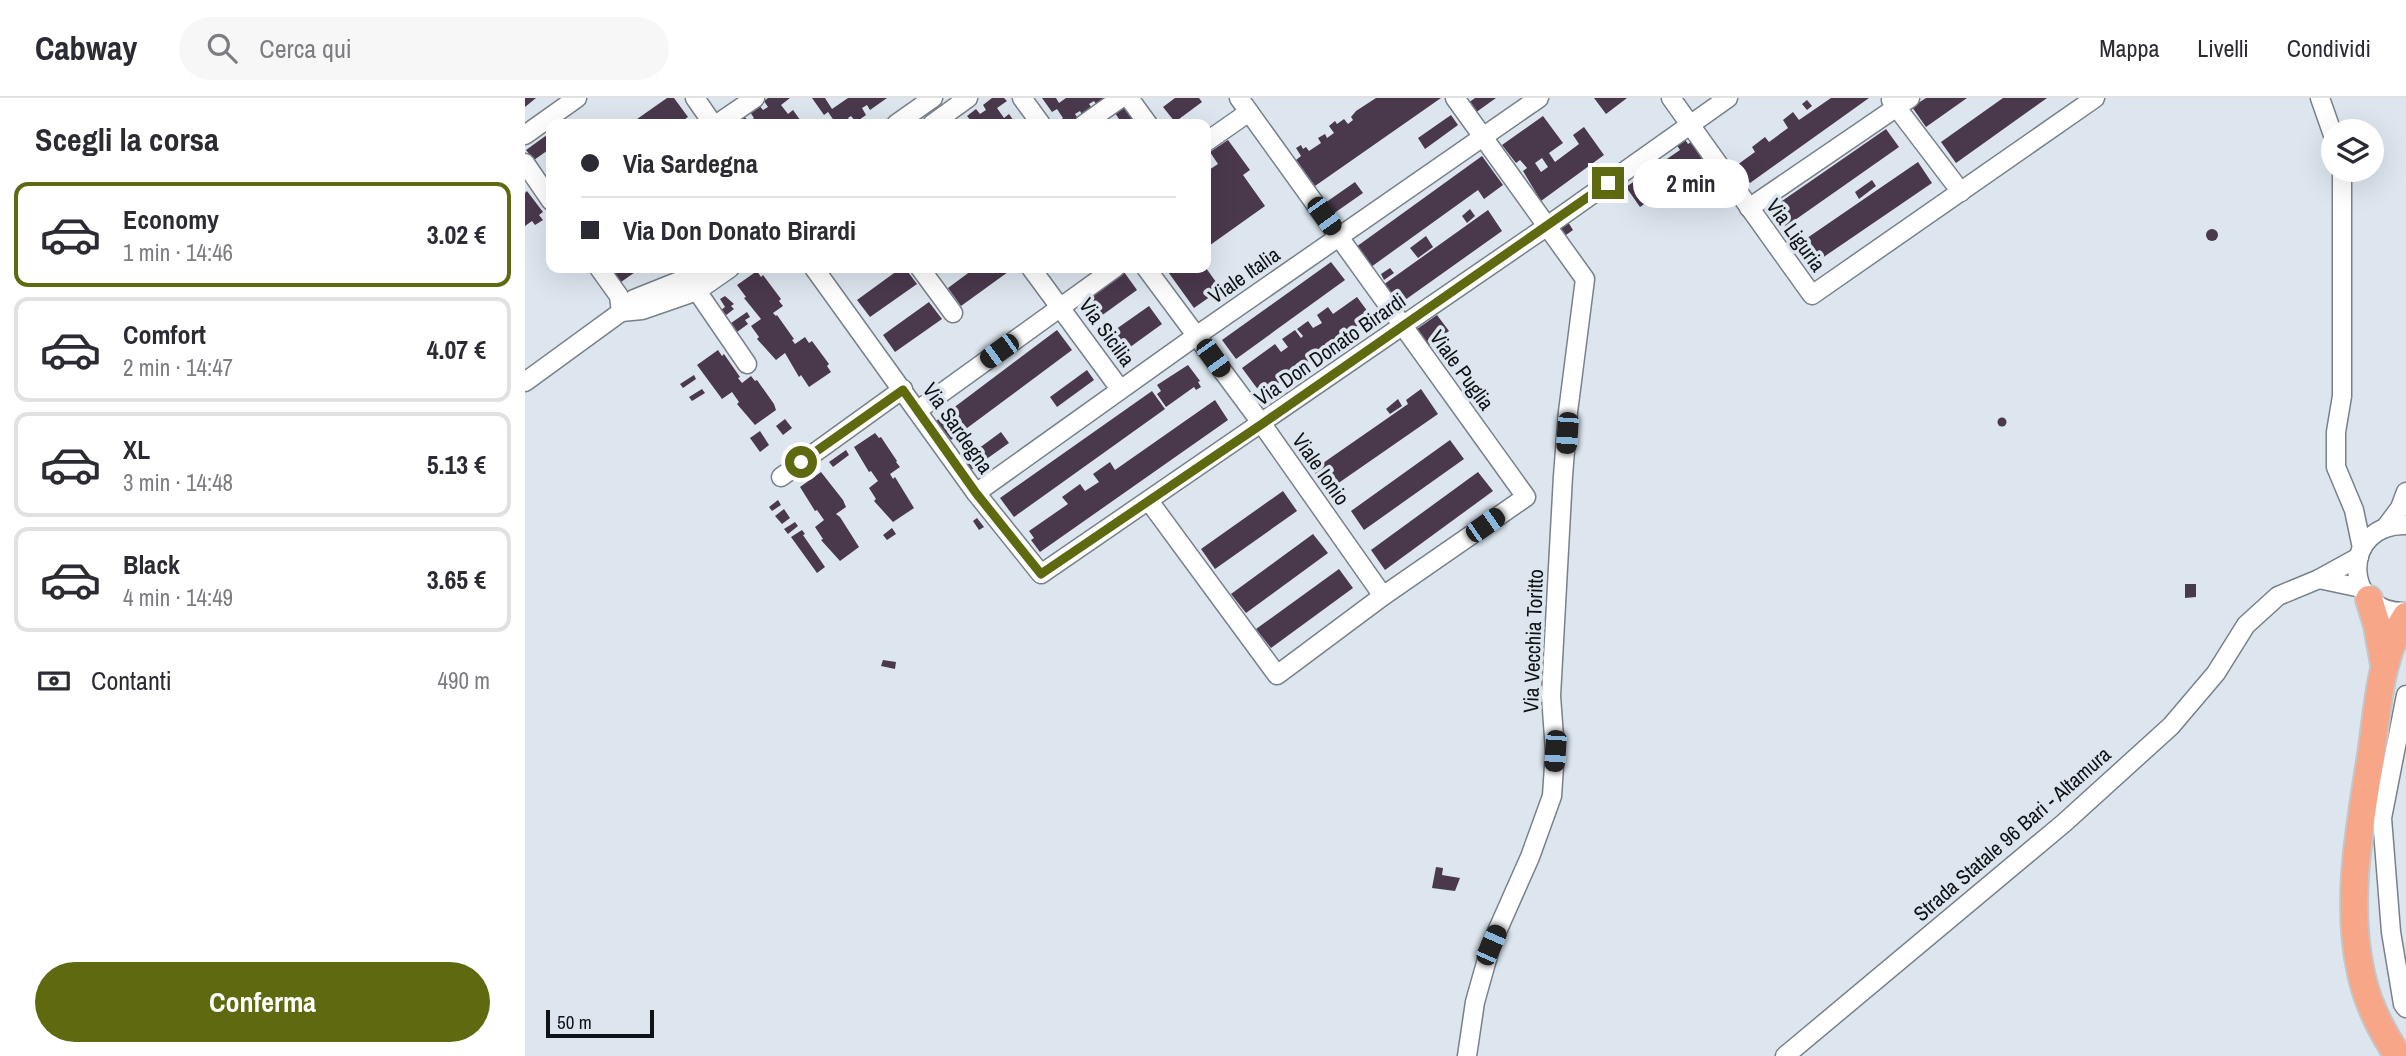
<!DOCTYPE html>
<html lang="it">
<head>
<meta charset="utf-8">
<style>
  body { margin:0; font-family:"Archivo Narrow",sans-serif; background:#f7f7f7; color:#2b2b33; height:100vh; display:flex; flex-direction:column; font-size:26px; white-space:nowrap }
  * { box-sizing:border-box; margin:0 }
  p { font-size:23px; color:#7c7c81 }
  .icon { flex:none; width:38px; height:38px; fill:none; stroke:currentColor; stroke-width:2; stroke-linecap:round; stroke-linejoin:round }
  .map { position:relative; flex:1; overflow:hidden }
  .details { display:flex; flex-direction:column; background:#fff; width:525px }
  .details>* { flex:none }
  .hud { position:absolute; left:21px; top:21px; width:665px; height:154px; border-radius:14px; box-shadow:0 7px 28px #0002; display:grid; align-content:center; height:154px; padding:0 35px; background:#fff }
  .tools { position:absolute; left:1796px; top:21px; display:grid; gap:14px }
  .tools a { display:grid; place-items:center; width:63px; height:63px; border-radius:50%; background:#fff; box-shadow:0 7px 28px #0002; font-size:35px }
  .scale { position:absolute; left:21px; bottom:18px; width:108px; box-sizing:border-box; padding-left:7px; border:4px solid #0f1316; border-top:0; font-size:19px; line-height:24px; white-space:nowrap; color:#0f1316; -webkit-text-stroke:5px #dde6ef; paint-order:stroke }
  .end { position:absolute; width:32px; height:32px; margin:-16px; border:9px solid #5e6910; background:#fff; box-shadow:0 0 0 4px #fff }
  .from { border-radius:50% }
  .bubble { position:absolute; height:49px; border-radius:24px; background:#fff; box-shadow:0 7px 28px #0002; font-size:23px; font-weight:700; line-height:49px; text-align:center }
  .car { position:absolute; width:21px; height:42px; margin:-21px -10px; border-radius:9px; box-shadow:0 0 5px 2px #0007; background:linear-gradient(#222 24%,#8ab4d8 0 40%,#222 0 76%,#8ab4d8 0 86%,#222 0) }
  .hud b { display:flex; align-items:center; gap:24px; height:66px; font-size:26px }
  .hud b+b { border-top:2px solid #e1e1e2 }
  .hud i { width:18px; height:18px; background:#2b2b33 }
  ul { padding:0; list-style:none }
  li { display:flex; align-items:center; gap:21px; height:105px; margin:0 14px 10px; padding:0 21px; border:4px solid #e1e1e2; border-radius:14px }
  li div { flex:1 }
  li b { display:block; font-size:26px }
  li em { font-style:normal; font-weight:700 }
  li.current { border-color:#5e6910 }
  li>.icon { width:63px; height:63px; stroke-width:1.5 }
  h2 { padding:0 35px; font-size:32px; line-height:84px }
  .pay { display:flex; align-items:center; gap:18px; height:77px; padding:0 35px; font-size:26px }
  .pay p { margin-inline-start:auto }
  .cta { display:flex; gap:14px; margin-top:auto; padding:14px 35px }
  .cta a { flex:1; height:80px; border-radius:42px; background:#5e6910; color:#fff; font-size:28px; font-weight:700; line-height:80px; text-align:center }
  header { display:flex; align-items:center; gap:42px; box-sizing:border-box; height:98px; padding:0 35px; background:#fff; border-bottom:2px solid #e1e1e2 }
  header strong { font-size:33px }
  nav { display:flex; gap:38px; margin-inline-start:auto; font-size:24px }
  .search { width:490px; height:63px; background:#f7f7f7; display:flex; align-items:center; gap:18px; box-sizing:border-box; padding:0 24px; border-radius:38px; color:#7c7c81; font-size:26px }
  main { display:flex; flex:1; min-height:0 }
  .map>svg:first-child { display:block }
  .building { fill:#4a384c; fill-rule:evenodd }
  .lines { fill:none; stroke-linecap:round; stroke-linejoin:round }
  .minor-casing { stroke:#788189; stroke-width:21 }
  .highway-casing { stroke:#c5c6c7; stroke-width:30 }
  .minor { stroke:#fff; stroke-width:18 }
  .highway { stroke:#f7a688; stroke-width:26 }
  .route { stroke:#5e6910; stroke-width:9 }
  .labels { text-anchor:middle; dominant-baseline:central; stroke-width:7; stroke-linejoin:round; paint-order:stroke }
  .street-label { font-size:21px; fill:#0f1316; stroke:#dde6ef }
</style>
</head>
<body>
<header>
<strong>Cabway</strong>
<div class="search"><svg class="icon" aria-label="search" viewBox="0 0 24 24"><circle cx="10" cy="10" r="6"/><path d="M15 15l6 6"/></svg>Cerca qui</div>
<nav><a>Mappa</a><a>Livelli</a><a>Condividi</a></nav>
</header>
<main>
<section class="details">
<h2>Scegli la corsa</h2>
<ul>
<li class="current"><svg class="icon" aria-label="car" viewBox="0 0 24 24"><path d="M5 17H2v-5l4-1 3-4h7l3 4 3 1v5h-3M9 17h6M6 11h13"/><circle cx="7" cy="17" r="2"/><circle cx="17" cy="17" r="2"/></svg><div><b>Economy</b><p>1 min · 14:46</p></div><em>3.02 €</em></li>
<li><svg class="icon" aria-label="car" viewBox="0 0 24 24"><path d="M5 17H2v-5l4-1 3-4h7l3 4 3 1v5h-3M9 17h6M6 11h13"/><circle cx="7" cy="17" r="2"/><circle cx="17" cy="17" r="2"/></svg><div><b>Comfort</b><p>2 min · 14:47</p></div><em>4.07 €</em></li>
<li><svg class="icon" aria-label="car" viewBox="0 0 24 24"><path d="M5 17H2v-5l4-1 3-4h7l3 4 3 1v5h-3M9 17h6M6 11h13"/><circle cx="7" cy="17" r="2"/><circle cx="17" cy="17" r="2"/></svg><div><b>XL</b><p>3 min · 14:48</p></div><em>5.13 €</em></li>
<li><svg class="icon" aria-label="car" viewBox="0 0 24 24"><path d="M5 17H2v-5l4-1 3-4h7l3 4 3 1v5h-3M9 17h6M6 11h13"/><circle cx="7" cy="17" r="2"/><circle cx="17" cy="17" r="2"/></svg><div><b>Black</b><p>4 min · 14:49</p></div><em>3.65 €</em></li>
</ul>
<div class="pay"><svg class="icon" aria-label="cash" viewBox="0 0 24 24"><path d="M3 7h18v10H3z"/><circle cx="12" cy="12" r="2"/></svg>Contanti<p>490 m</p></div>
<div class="cta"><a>Conferma</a></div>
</section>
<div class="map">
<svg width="1881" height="958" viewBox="0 0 1881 958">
  <rect width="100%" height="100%" fill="#dde6ef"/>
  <g class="building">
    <path d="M0,0H11L0,9Z"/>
    <path d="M142,0H149L163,19L153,26H105Z"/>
    <path d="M243,0H265L256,7L263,16L268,12L278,26H262L258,21L250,26H207L219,18L224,24L229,20L225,14L234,7L238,12L243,9L239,3Z"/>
    <path d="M287,0H300L307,11L323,0H362L345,12L342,7L337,10L341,17L331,24L326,18L323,20L327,26H307L310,24L303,14L299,17Z"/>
    <path d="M467,0H479L482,3L472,10L479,20L484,16L491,26H477L476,24L472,26H443L447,24L442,18L451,11L455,16L461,12L458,7Z"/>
    <path d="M517,0H531L534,5L541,0H585L573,9L569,3L564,6L569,13L559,20L555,13L550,16L554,22L549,26H530L538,20L532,11L527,14Z"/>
    <path d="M650,0H674L677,4L650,24L638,9Z"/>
    <path d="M851,0H916L790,88L771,62L776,58L771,50L776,47L778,51L781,49L784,53L796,45L793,40L800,36L802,40L809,35L804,28L810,23L812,26L819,21L823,26L828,22L826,19L831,13Z"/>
    <path d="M950,0H971L950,15L943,5Z"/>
    <path d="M1069,0H1102L1081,16Z"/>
    <path d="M1306,0H1344L1225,85L1212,67L1230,54L1227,49L1240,39L1244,44L1263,30L1258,22L1268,14L1274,22Z"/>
    <path d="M1401,0H1442L1401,29L1387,9Z"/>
    <path d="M1478,0H1522L1431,65L1416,44Z"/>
    <path d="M1282,2L1287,8L1282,12L1277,6Z"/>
    <path d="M600,8L613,25L612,26H593L596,24L590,15Z"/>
    <path d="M926,17L933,27L900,51L893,40Z"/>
    <path d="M1018,18L1038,45L1024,55L1030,64L1054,46L1048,37L1059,29L1079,57L1016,103L998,73L1002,70L995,62L991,65L977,47ZM1017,60L1023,69L1016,74L1010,65Z"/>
    <path d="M1361,31L1374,49L1260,129L1247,110Z"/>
    <path d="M26,34V50L9,62L1,52Z"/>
    <path d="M1157,37L1163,46L1166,44L1179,64L1115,109L1101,89L1155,52L1149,43Z"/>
    <path d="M703,42L725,72L718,77L740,108L681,150V74L693,66L685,54Z"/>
    <path d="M957,58L978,87L959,101L953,92L846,169L831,149Z"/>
    <path d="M1393,64L1407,85L1284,169L1269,149Z"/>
    <path d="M1347,82L1351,88L1334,101L1330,94Z"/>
    <path d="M830,84L838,95L808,116L800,105Z"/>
    <path d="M2,93L18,114L14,117L18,122L10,127L7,123L0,128V95Z"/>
    <path d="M945,111L950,118L942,125L937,118Z"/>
    <path d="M963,112L977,133L873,207L858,187Z"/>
    <path d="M1043,124L1048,132L1041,137L1035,130Z"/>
    <circle cx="1687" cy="137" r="6"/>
    <path d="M901,138L908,149L893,160L885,150Z"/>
    <path d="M806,164L820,182L711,261L697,242Z"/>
    <path d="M86,170H116L96,184Z"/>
    <path d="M376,170H380L392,186L345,219L332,202Z"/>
    <path d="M450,170H480L483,174L436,208L423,190Z"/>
    <path d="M643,170H681L696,191L669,210L641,171Z"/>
    <path d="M865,170L869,175L859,182L856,176Z"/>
    <path d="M232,173L236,179L238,177L256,201L254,203L258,208L248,215L251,218L252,217L269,241L267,242L270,246L280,239L284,245L287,243L304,266L302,268L306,274L284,289L276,277L274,279L260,255L251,262L232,241L234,239L226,228L236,221L219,200L221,199L212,187Z"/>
    <path d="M599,174L612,192L565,226L552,208Z"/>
    <path d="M200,198L209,206L206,208L209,211L200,218L196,212L200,209L195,201Z"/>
    <path d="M832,199L846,218L737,297L717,270L750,246L756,254L763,249L757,241L770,232L776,240L778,238L772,231L783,223L788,230L797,225L792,217L803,209L808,216Z"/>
    <path d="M404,204L417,221L370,254L358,237Z"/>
    <path d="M624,208L637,226L590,260L577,241Z"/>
    <path d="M222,214L225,219L220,222L223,226L212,234L206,225Z"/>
    <path d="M912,217L924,233L903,248L892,231Z"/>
    <path d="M532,232L547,252L426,342L411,323Z"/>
    <path d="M193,252L197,258L199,256L215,279L213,280L217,285L226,278L230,283L232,282L249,306L251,312L230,327L212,306L214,304L207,294L197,301L172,267Z"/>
    <path d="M663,267L675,283L673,284L676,289L671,292L669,289L641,309L632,296L636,293L632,287Z"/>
    <path d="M562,272L569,282L532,309L525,299Z"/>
    <path d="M169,277L171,281L158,290L155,286Z"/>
    <path d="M177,291L180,295L167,303L164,299Z"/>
    <path d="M896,291L913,316L802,393L788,372L883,306L881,302Z"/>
    <path d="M627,293L640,311L489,419L475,400Z"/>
    <path d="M873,301L877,308L865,316L861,311Z"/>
    <path d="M690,302L703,322L515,454L506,442L509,440L504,433L543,406L537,399L555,386L560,393L574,384L568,376L585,364L590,372Z"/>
    <circle cx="1477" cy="324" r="4.5"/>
    <path d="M260,321L267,330L258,337L251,328Z"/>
    <path d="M235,333L244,347L235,354L225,340Z"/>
    <path d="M476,334L484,345L446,372L438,362Z"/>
    <path d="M350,335L354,340L356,339L372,363L371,364L375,369L365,376L368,381L370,379L389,410L368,424L349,403L351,401L344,390L353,383L346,373L344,374L329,349Z"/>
    <path d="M925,342L939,361L839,432L826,413Z"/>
    <path d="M321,352L324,357L308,369L304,364Z"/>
    <path d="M296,374L318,402L321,409L311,416L315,419L334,449L315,463L296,442L298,441L290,429L299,422L292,412L290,413L275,389Z"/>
    <path d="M953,374L968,393L860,472L846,452Z"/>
    <path d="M758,393L772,413L690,471L676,451Z"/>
    <path d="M253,402L256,407L247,413L244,409Z"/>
    <path d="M259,411L265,420L257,426L250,418Z"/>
    <path d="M452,420L459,429L454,432L448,423Z"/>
    <path d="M270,424L273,428L263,436L259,431Z"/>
    <path d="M367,430L371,436L362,442L358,437Z"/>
    <path d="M277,432L280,436L278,437L300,469L292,475L266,439Z"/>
    <path d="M788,436L803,455L721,515L706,496Z"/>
    <path d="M814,471L828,490L746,550L731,531Z"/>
    <path d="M1660,486H1671V499L1660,500Z"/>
    <path d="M358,562L371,564L370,571L356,568Z"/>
    <path d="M911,769L918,770L917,777L935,780L930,793L907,790Z"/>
  </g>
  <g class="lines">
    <g class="minor-casing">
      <g id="minor">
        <path d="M170,0L188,26"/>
        <path d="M497,0L516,26"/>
        <path d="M604,0L623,26"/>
        <path d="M930,0L1060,181L1043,314L1038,378L1026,598L1030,653L1027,698L1005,759L966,847L950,904L942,958"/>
        <path d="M1146,0L1287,197L1570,0"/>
        <path d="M1795,0L1808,37"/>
        <path d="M1366,2L1436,94"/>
        <path d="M192,26L230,0"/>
        <path d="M371,26L408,0"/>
        <path d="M407,26L443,0"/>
        <path d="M559,26L596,0"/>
        <path d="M0,37L52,0"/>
        <path d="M681,44L724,14"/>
        <path d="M0,65L26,103"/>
        <path d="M1817,72V298L1811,334V369L1829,412L1837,450"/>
        <path d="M1224,110L1385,0"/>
        <path d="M74,170L94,198L96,214"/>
        <path d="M289,170L451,395L516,476L1021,129L1203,0"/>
        <path d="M395,170L428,215"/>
        <path d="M506,170L595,291"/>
        <path d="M621,170L737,326L858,498"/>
        <path d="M172,193L222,266"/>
        <path d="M96,214L117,212L172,193L205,170"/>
        <path d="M0,284L96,214L109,201L164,179L176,170"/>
        <path d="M393,312L590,170"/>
        <path d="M256,379L378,291"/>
        <path d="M451,395L671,238L1014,0"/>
        <path d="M624,403L752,577L858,498L1001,399L714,0"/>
        <path d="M1881,427C1816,425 1816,516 1881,514"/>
        <path d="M1860,430L1875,410L1881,394"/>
        <path d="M1794,481L1836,490"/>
        <path d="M1881,597L1857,720L1866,834L1878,906L1881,910"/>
        <path d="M1260,958L1539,725L1646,628L1691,575L1721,527L1753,498L1794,481L1834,459"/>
      </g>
    </g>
    <g class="highway-casing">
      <g id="highway">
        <path d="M1844,501L1852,527L1859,566"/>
        <path d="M1873,958C1857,934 1842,904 1836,875C1820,804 1835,728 1846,657C1853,610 1854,559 1881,518"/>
      </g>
    </g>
    <use href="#minor" class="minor"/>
    <use href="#highway" class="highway"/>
  </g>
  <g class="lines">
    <path class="route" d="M276,364L378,292L451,395L516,476L737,326L1083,85"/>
  </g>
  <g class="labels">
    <g class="street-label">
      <text transform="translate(1271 137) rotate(54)">Via Liguria</text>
      <text transform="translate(719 177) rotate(-35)">Viale Italia</text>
      <text transform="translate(582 234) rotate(54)">Via Sicilia</text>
      <text transform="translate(805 251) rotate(-35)">Via Don Donato Birardi</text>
      <text transform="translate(937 272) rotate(54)">Viale Puglia</text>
      <text transform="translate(433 330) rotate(55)">Via Sardegna</text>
      <text transform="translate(796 371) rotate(55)">Viale Ionio</text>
      <text transform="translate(1008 543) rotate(-88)">Via Vecchia Toritto</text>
      <text transform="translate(1487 736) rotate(-41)">Strada Statale 96 Bari - Altamura</text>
    </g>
  </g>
</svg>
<div class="tools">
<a><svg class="icon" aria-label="layers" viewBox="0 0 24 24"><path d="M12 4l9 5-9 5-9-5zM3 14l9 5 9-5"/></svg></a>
</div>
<div class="scale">50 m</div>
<i class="end from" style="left:276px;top:364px"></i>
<i class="end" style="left:1083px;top:85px"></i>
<div class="bubble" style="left:1108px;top:61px;width:116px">2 min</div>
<i class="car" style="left:799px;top:118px;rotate:144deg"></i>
<i class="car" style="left:474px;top:253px;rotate:234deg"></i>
<i class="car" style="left:688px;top:260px;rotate:144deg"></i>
<i class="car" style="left:1042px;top:335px;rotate:184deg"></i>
<i class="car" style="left:960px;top:427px;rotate:55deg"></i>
<i class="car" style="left:1030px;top:653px;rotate:184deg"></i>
<i class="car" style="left:966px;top:847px;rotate:24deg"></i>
<div class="hud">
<b><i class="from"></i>Via Sardegna</b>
<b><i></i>Via Don Donato Birardi</b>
</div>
</div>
</main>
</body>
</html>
